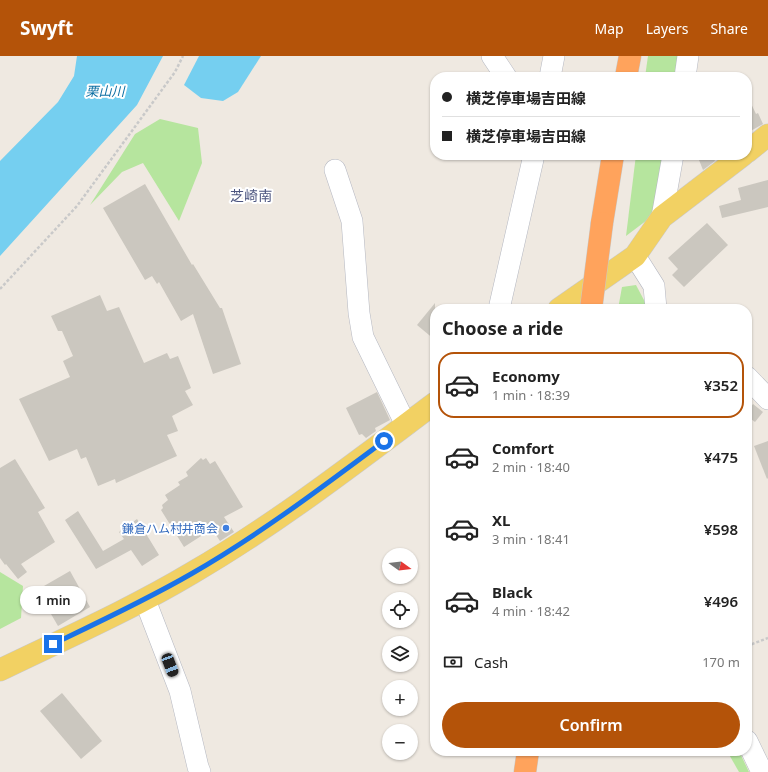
<!DOCTYPE html>
<html lang="en">
<head>
<meta charset="utf-8">
<style>
  body { margin:0; font-family:"Noto Sans","Noto Sans JP",sans-serif; background:#f2f2f2; color:#222; height:100vh; display:flex; flex-direction:column; font-size:15px; white-space:nowrap }
  * { box-sizing:border-box; margin:0 }
  p { font-size:13px; color:#767676 }
  .icon { flex:none; width:22px; height:22px; fill:none; stroke:currentColor; stroke-width:2; stroke-linecap:round; stroke-linejoin:round }
  .map { position:relative; flex:1; overflow:hidden }
  .drawer { position:absolute; left:430px; top:248px; width:322px; height:452px; display:flex; flex-direction:column; background:#fff; border-radius:16px; box-shadow:0 1px 3px #0004 }
  .drawer>* { flex:none }
  .guide { position:absolute; left:430px; top:16px; width:322px; height:88px; border-radius:16px; box-shadow:0 1px 3px #0004; display:grid; align-content:center; height:88px; padding:0 12px; background:#fff }
  .needle { width:26px; rotate:105deg }
  .tools { position:absolute; left:382px; top:492px; display:grid; gap:8px }
  .tools a { display:grid; place-items:center; width:36px; height:36px; border-radius:50%; background:#fff; box-shadow:0 1px 3px #0004; font-size:20px }
  .end { position:absolute; width:18px; height:18px; margin:-9px; border:5px solid #1a73e8; background:#fff; box-shadow:0 0 0 2px #fff }
  .from { border-radius:50% }
  .bubble { position:absolute; height:28px; border-radius:14px; background:#fff; box-shadow:0 1px 3px #0004; font-size:13px; font-weight:600; line-height:28px; text-align:center }
  .car { position:absolute; width:12px; height:24px; margin:-12px -6px; border-radius:5px; box-shadow:0 0 3px 1px #0007; background:linear-gradient(#222 24%,#8ab4d8 0 40%,#222 0 76%,#8ab4d8 0 86%,#222 0) }
  .guide b { display:flex; align-items:center; gap:14px; height:38px; font-size:15px }
  .guide b+b { border-top:1px solid #e0e0e0 }
  .guide i { width:10px; height:10px; background:#222 }
  ul { padding:0; list-style:none }
  li { display:flex; align-items:center; gap:12px; height:66px; margin:0 8px 6px; padding:0 4px; border:2px solid transparent; border-radius:16px }
  li div { flex:1 }
  li b { display:block; font-size:15px }
  li em { font-style:normal; font-weight:600 }
  li.on { border-color:#b45309 }
  li>.icon { width:36px; height:36px; stroke-width:1.5 }
  h2 { padding:0 12px; font-size:18px; line-height:48px }
  .pay { display:flex; align-items:center; gap:10px; height:44px; padding:0 12px; font-size:15px }
  .pay p { margin-inline-start:auto }
  .button { display:flex; gap:8px; margin-top:auto; padding:8px 12px }
  .button a { flex:1; height:46px; border-radius:24px; background:#b45309; color:#fff; font-size:16px; font-weight:600; line-height:46px; text-align:center }
  header { display:flex; align-items:center; gap:24px; box-sizing:border-box; height:56px; padding:0 20px; background:#b45309; color:#fff }
  header strong { font-size:19px }
  nav { display:flex; gap:22px; margin-inline-start:auto; font-size:14px }
  .map>svg:first-child { display:block }
  .green { fill:#b6e59e }
  .water { fill:#75cff0 }
  .building { fill:#cbc7bf }
  .lines { fill:none; stroke-linecap:round; stroke-linejoin:round }
  .minor-casing { stroke:#b4b7c1; stroke-width:22 }
  .major-casing { stroke:#c9c9c9; stroke-width:23 }
  .highway-casing { stroke:#c9c9c9; stroke-width:23 }
  .path { stroke:#c9c9c9; stroke-width:2.5; stroke-dasharray:3 2; stroke-linecap:butt }
  .minor { stroke:#fff; stroke-width:21 }
  .major { stroke:#f2d163; stroke-width:22 }
  .highway { stroke:#ffa35c; stroke-width:22 }
  .highway-bridge-casing { stroke:#c9c9c9; stroke-width:23; stroke-linecap:butt }
  .highway-bridge { stroke:#ffa35c; stroke-width:22 }
  .route { stroke:#1a73e8; stroke-width:5 }
  .shop-dot { fill:#3f7fe0; stroke:#fff; stroke-width:1.5 }
  .labels { text-anchor:middle; dominant-baseline:central; stroke-width:4; stroke-linejoin:round; paint-order:stroke }
  .shop-label { font-size:12px; fill:#366cbe; stroke:#fff; text-anchor:end }
  .water-label { font-size:13px; font-style:italic; fill:#0d6fa3; stroke:#fff }
  .quarter-label { font-size:14px; fill:#4d5680; stroke:#fff }
</style>
</head>
<body>
<header>
<strong>Swyft</strong>
<nav><a>Map</a><a>Layers</a><a>Share</a></nav>
</header>
<div class="map">
<svg width="768" height="716" viewBox="0 0 768 716">
  <rect width="100%" height="100%" fill="#efe9e1"/>
  <g class="green">
    <path d="M648,0H679L677,21H645Z"/>
    <path d="M160,63L198,72L202,107L179,165L143,107L122,116L90,149L135,78Z"/>
    <path d="M636,99H667L655,158L626,180Z"/>
    <path d="M636,229L645,246V253H618L622,231Z"/>
    <path d="M0,516L23,530L21,562L0,573Z"/>
    <path d="M727,695H739L749,716H739Z"/>
  </g>
  <g class="water">
    <path d="M77,0H163L137,49L0,200V105L58,46L74,20Z"/>
    <path d="M199,0H261L238,36L223,45L201,42L184,29Z"/>
  </g>
  <g class="building">
    <path d="M747,39L756,58L758,57L763,68L747,77Z"/>
    <path d="M697,99H712L715,105L703,114Z"/>
    <path d="M768,124V151L722,162L719,150L741,144L738,132Z"/>
    <path d="M145,128L192,209L193,208L220,252H222L241,308L213,318L193,258L181,265L159,226L157,228L152,220L145,224L103,152Z"/>
    <path d="M707,167L728,189L684,231L672,219L678,213L668,202Z"/>
    <path d="M100,239L107,255L119,251L144,307L167,297L170,303L178,300L191,332L185,335L193,349L172,360L178,375L167,379L177,400L116,427L115,423L98,430L86,401L81,403L77,393L49,405L19,343L70,321L63,305L73,300L62,275H58L51,260Z"/>
    <path d="M435,247V284L417,269Z"/>
    <path d="M377,336L390,364L375,372L376,375L366,382L362,378L359,379L346,352Z"/>
    <path d="M753,348L763,356L755,366L747,360V357Z"/>
    <path d="M768,385V422L767,423L754,390Z"/>
    <path d="M201,402L203,404L206,402L210,408L215,405L243,451L224,461L234,476L220,485L212,473L184,491L161,454L163,452L162,449L168,444L165,439L180,429L178,426L188,420L186,416Z"/>
    <path d="M15,403L45,452L38,456L55,486L21,508L27,516L18,523L6,508L5,509L0,502V412Z"/>
    <path d="M78,455L103,495L124,483L119,476L137,463L159,499L142,510L131,494L96,513L65,464Z"/>
    <path d="M70,515L90,551L58,570L37,534Z"/>
    <path d="M62,637L102,685L81,703L40,655Z"/>
  </g>
  <g class="lines">
    <g class="minor-casing">
      <g id="minor">
        <path d="M492,0L506,21"/>
        <path d="M550,21L554,0"/>
        <path d="M685,21L688,0"/>
        <path d="M335,114L352,165L359,257L363,281L406,369"/>
        <path d="M662,161L673,99"/>
        <path d="M635,200L654,230L656,253"/>
        <path d="M499,253L534,99"/>
        <path d="M747,321L768,343"/>
        <path d="M145,544L180,635L198,711L200,716"/>
        <path d="M747,685L762,716"/>
      </g>
    </g>
    <g class="major-casing">
      <g id="major">
        <path d="M747,96L768,79"/>
        <path d="M559,253L635,200L662,161L743,99"/>
        <path d="M0,614C64,583 130,554 192,517C278,467 356,406 435,347"/>
      </g>
    </g>
    <g class="highway-casing">
      <g id="highway">
        <path d="M626,21L630,0"/>
        <path d="M602,167L613,99"/>
        <path d="M525,716L528,695"/>
      </g>
    </g>
    <g class="path">
      <path d="M0,233L77,150L175,16L183,0"/>
      <path d="M747,590L768,582"/>
    </g>
    <use href="#minor" class="minor"/>
    <use href="#major" class="major"/>
    <use href="#highway" class="highway"/>
    <g class="highway-bridge-casing">
      <path id="highway-bridge" d="M591,253L602,167"/>
    </g>
    <use href="#highway-bridge" class="highway-bridge"/>
  </g>
  <g class="lines">
    <path class="route" d="M53,588C99,566 146,544 191,518C259,479 321,432 384,385"/>
  </g>
  <circle class="shop-dot" cx="226" cy="472" r="4"/>
  <g class="labels">
    <g class="shop-label">
      <text x="218" y="472">鎌倉ハム村井商会</text>
    </g>
    <g class="water-label">
      <text x="105" y="35">栗山川</text>
    </g>
    <g class="quarter-label">
      <text x="251" y="139">芝崎南</text>
    </g>
  </g>
</svg>
<div class="tools">
<a><svg class="needle" viewBox="-14 -14 28 28"><path d="M0-13l5 13h-10z" fill="#e53935"/><path d="M0 13l5-13h-10z" fill="#767676"/></svg></a>
<a><svg class="icon" aria-label="locate" viewBox="0 0 24 24"><circle cx="12" cy="12" r="6"/><path d="M12 2v4M12 18v4M2 12h4M18 12h4"/></svg></a>
<a><svg class="icon" aria-label="layers" viewBox="0 0 24 24"><path d="M12 4l9 5-9 5-9-5zM3 14l9 5 9-5"/></svg></a>
<a>+</a>
<a>−</a>
</div>
<i class="end from" style="left:384px;top:385px"></i>
<i class="end" style="left:53px;top:588px"></i>
<div class="bubble" style="left:20px;top:530px;width:66px">1 min</div>
<i class="car" style="left:170px;top:609px;rotate:159deg"></i>
<div class="guide">
<b><i class="from"></i>横芝停車場吉田線</b>
<b><i></i>横芝停車場吉田線</b>
</div>
<section class="drawer">
<h2>Choose a ride</h2>
<ul>
<li class="on"><svg class="icon" aria-label="car" viewBox="0 0 24 24"><path d="M5 17H2v-5l4-1 3-4h7l3 4 3 1v5h-3M9 17h6M6 11h13"/><circle cx="7" cy="17" r="2"/><circle cx="17" cy="17" r="2"/></svg><div><b>Economy</b><p>1 min · 18:39</p></div><em>¥352</em></li>
<li><svg class="icon" aria-label="car" viewBox="0 0 24 24"><path d="M5 17H2v-5l4-1 3-4h7l3 4 3 1v5h-3M9 17h6M6 11h13"/><circle cx="7" cy="17" r="2"/><circle cx="17" cy="17" r="2"/></svg><div><b>Comfort</b><p>2 min · 18:40</p></div><em>¥475</em></li>
<li><svg class="icon" aria-label="car" viewBox="0 0 24 24"><path d="M5 17H2v-5l4-1 3-4h7l3 4 3 1v5h-3M9 17h6M6 11h13"/><circle cx="7" cy="17" r="2"/><circle cx="17" cy="17" r="2"/></svg><div><b>XL</b><p>3 min · 18:41</p></div><em>¥598</em></li>
<li><svg class="icon" aria-label="car" viewBox="0 0 24 24"><path d="M5 17H2v-5l4-1 3-4h7l3 4 3 1v5h-3M9 17h6M6 11h13"/><circle cx="7" cy="17" r="2"/><circle cx="17" cy="17" r="2"/></svg><div><b>Black</b><p>4 min · 18:42</p></div><em>¥496</em></li>
</ul>
<div class="pay"><svg class="icon" aria-label="cash" viewBox="0 0 24 24"><path d="M3 7h18v10H3z"/><circle cx="12" cy="12" r="2"/></svg>Cash<p>170 m</p></div>
<div class="button"><a>Confirm</a></div>
</section>
</div>
</body>
</html>
